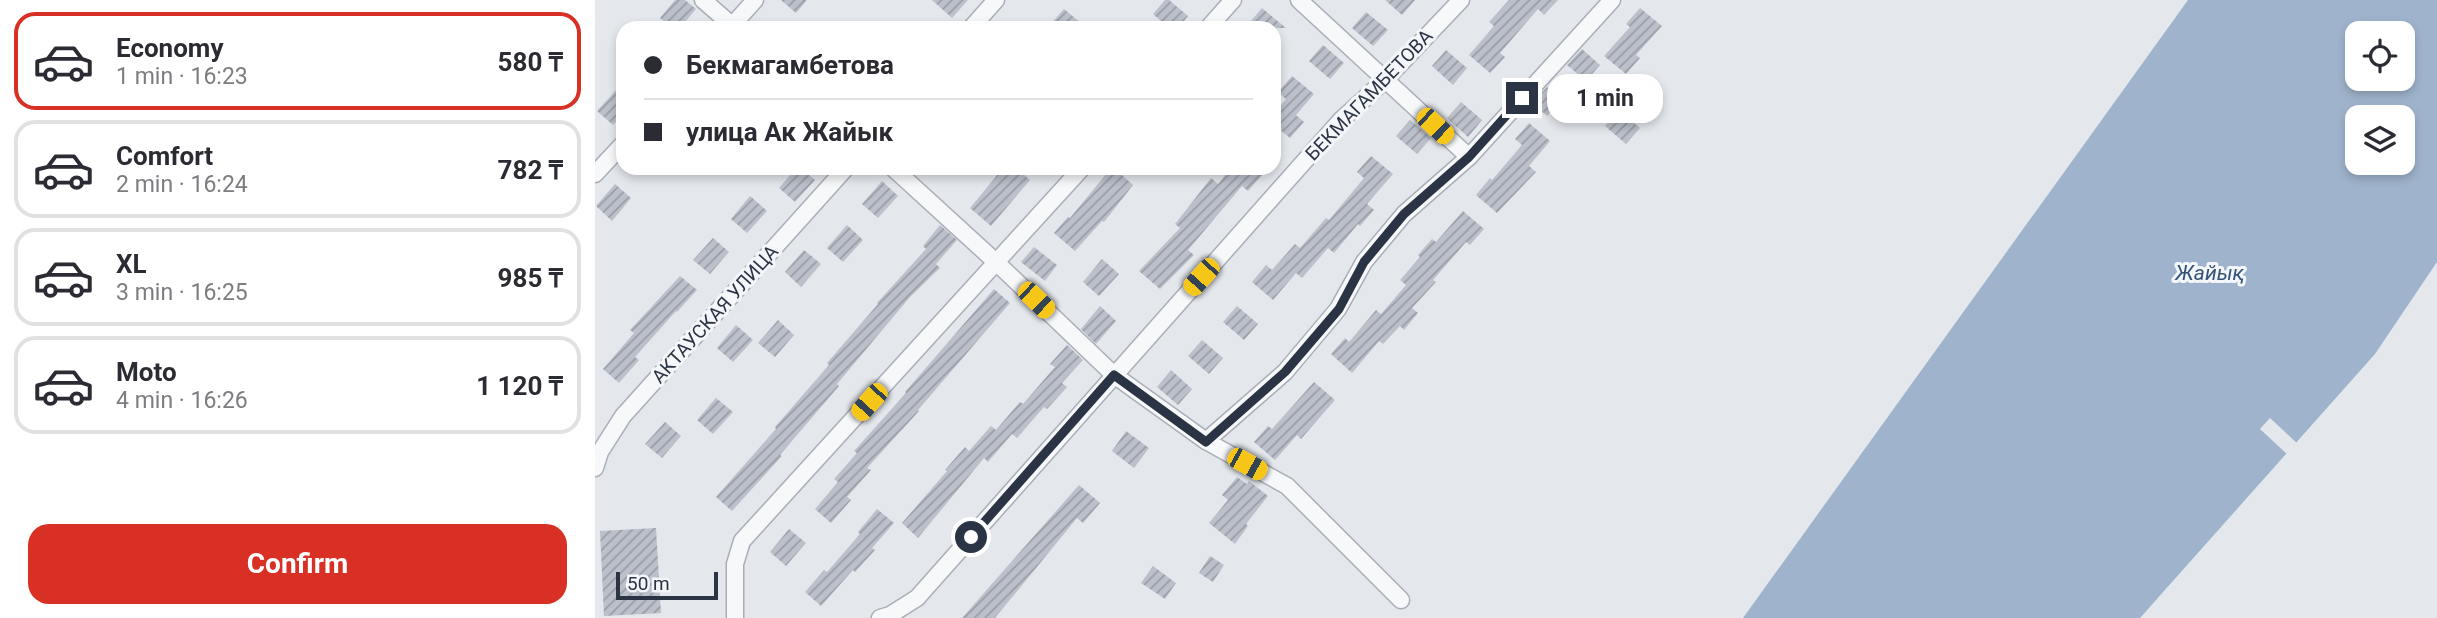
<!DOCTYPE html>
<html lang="en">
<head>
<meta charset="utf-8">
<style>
  body { margin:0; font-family:Roboto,sans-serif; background:#f7f7f7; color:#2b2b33; height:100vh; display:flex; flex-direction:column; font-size:26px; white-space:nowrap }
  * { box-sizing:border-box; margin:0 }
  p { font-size:23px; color:#7c7c81 }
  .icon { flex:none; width:38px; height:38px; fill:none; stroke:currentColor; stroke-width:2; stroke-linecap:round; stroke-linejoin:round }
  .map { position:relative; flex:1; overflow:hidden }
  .sheet { display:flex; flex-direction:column; background:#fff; width:595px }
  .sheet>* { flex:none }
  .hud { position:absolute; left:21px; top:21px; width:665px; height:154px; border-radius:21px; box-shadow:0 4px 10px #0003; display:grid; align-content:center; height:154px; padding:0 28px; background:#fff }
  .fabs { position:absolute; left:1750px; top:21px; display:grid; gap:14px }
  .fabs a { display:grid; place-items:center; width:70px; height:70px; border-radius:14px; background:#fff; box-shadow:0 4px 10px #0003; font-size:35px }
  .scale { position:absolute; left:21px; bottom:18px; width:102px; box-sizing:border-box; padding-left:7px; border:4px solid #2b3445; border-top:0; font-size:19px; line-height:24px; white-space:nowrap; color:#2b3445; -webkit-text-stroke:5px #f4f6f9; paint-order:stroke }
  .end { position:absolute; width:32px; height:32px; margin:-16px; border:9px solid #2b3445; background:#fff; box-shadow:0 0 0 4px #fff }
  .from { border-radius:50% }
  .bubble { position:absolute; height:49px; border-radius:21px; background:#fff; box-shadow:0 4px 10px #0003; font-size:23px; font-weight:700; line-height:49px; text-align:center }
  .car { position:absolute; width:21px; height:42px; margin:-21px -10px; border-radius:9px; box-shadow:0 0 5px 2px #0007; background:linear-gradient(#f5c518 24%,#345 0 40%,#f5c518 0 76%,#345 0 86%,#f5c518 0) }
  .hud b { display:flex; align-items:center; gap:24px; height:66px; font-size:26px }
  .hud b+b { border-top:2px solid #e1e1e2 }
  .hud i { width:18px; height:18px; background:#2b2b33 }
  ul { padding:12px 0 0; list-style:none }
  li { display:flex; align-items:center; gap:21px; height:98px; margin:0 14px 10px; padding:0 14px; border:4px solid #e1e1e2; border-radius:21px }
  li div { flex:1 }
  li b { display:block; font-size:26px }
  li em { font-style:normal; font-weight:700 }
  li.selected { border-color:#d93025 }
  li>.icon { width:63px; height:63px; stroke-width:1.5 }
  .button { display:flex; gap:14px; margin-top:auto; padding:14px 28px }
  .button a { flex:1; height:80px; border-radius:21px; background:#d93025; color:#fff; font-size:28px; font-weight:700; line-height:80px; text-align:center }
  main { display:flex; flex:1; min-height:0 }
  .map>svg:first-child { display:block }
  .water { fill:#9fb4cc; fill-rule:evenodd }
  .pier { fill:#e4e7ec }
  .building { fill:url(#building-hatch) }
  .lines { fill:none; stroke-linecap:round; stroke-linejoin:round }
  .street-casing { stroke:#a9aeb7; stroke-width:19 }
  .street { stroke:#f7f8fa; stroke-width:16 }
  .route { stroke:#2b3445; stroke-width:9 }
  .labels { text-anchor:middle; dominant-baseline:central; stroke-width:6; stroke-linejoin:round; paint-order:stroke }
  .street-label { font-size:19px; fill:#2b3445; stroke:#f4f6f9 }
  .water-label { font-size:21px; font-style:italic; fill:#34527a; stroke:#f4f6f9 }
</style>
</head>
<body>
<main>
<section class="sheet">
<ul>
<li class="selected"><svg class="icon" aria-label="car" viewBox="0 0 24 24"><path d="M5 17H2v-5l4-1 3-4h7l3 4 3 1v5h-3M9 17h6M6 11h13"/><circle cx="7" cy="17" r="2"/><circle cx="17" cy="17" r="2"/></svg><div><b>Economy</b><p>1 min · 16:23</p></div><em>580 ₸</em></li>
<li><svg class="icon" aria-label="car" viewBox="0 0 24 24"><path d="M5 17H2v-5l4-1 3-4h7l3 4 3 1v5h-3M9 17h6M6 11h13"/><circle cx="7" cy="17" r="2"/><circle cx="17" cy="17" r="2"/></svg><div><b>Comfort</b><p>2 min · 16:24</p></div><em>782 ₸</em></li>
<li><svg class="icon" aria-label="car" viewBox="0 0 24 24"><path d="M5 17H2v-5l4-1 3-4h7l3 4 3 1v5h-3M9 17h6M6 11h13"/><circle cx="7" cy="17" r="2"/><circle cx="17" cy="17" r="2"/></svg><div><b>XL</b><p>3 min · 16:25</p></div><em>985 ₸</em></li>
<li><svg class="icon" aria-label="car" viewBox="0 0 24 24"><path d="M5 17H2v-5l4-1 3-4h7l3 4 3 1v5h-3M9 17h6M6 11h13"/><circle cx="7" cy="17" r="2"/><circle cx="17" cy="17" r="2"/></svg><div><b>Moto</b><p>4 min · 16:26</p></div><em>1 120 ₸</em></li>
</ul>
<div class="button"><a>Confirm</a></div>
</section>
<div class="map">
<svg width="1842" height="618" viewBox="0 0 1842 618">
  <defs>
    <pattern id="building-hatch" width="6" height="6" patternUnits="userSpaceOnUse" patternTransform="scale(1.75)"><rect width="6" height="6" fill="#bbc0ca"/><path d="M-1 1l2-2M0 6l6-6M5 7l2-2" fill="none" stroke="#989da6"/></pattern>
  </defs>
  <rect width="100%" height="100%" fill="#e4e7ec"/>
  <path class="water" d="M1593,0H1842V262L1780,354L1545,618H1148ZM1762,33H1808V79H1762ZM1762,117H1808V163H1762Z"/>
  <path class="pier" d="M1675,418L1704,445L1694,456L1665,429Z"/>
  <g class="building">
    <path d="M80,0H90L101,9L85,28H77L65,18Z"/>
    <path d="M186,0H212L201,13Z"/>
    <path d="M337,0H373L357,18Z"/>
    <path d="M570,0H574L593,16L583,28H574L558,14Z"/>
    <path d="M790,0H820L807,15Z"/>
    <path d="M914,0H963L949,15L943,9L905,53L910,57L895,73L874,55L899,26L894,22Z"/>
    <path d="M667,8L691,28H650Z"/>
    <path d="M1045,8L1067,26L1041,55L1045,58L1031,74L1009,56L1035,27L1031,24Z"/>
    <path d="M469,9L492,28H452Z"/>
    <path d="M771,12L793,30L778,46L757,28Z"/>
    <path d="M728,45L749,63L735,79L714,61Z"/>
    <path d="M987,49L1005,65L991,81L972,65Z"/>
    <path d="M851,50L872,68L858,85L837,66Z"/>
    <path d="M697,76L719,94L701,115L709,122L695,138L679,125V114L691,99L683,92Z"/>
    <path d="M952,87L966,100L952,116L937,103Z"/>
    <path d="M22,89L28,94V114L18,125L2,111Z"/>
    <path d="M866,102L887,120L873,137L852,118Z"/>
    <path d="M1024,110L1045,128L1031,144L1010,126Z"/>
    <path d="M815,120L836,138L822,154L801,136Z"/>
    <path d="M934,123L955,141L934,166L941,172L902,213L881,195L895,178L897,180L927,145L920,139Z"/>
    <path d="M776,156L798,174L772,204L779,210L765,226L763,224L739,253L733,248L707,278L701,273L678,300L657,282L671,265L677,270L700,244L705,248L731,218L734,220L769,178L762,172Z"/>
    <path d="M201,168H206L220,180L200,202L184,188Z"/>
    <path d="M408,168H421L435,180L396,226L375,208Z"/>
    <path d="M516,168H519L538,185L509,222L507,221L480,251L459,233L473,217L475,218Z"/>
    <path d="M636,168H660L667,175L653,191L647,186L593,250L599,255L565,289L544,271L585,228L580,224L616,178L623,184Z"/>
    <path d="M287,181L303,196L283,218L267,204Z"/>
    <path d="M20,184L36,198L17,221L1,206Z"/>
    <path d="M155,196L172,211L152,233L136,219Z"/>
    <path d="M868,211L889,229L875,245L871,242L838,280L841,282L817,308L823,313L809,330L805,326L788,344L784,341L757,373L736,354L750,338L754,342L781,310L786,314L811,285L805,280L825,257L823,255L837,239L841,242Z"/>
    <path d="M252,225L268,240L248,262L232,248Z"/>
    <path d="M345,225L362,240L341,264L345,268L315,297L242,384L244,386L185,455L187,456L137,511L121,497L181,429L180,427L234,365L232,363L283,304L282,303L331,249L328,246Z"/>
    <path d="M118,238L134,252L115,274L98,260Z"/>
    <path d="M439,247L462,265L450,281L426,262Z"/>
    <path d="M209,250L226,264L206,287L190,272Z"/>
    <path d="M507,259L524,274L504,296L488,282Z"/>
    <path d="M85,276L102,290L82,312L81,311L40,357L44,360L24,383L8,369L39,333L35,330Z"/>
    <path d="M399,289L415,303L323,410L324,411L272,468L276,470L252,497L256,500L236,523L220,509L243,482L239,479L262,453L259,451L311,393L310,392Z"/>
    <path d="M505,306L521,321L501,344L486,329Z"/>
    <path d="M642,306L663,324L649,340L628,322Z"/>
    <path d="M183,320L199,335L180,357L163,343Z"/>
    <path d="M141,325L158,340L138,362L122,348Z"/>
    <path d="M607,340L628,358L614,374L593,356Z"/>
    <path d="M472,345L488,360L467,383L472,387L452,409L449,407L422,438L417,434L393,462L389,458L323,538L307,523L352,471L350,470L370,447L374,451L396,426L401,430L425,402L428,404L460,367L455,364Z"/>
    <path d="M576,370L597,389L583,405L562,387Z"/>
    <path d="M719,382L740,400L706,439L702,435L680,460L659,442L673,426L677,429Z"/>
    <path d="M121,398L138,412L118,434L102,420Z"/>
    <path d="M70,422L86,436L67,458L50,444Z"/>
    <path d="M531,431L554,448L539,468L517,451Z"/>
    <path d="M642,477L652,484L654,481L673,496L651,524L653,526L640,544L614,523L633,500L627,495Z"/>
    <path d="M484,485L505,503L488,523L482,518L400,618H367Z"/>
    <path d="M282,509L299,523L277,548L280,550L260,572L258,570L226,606L210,592L229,570L232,572L265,534L263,532Z"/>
    <path d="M61,528L66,613L9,616L5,531Z"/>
    <path d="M194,529L211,543L191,566L175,552Z"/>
    <path d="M615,556L629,565L618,582L604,573Z"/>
    <path d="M558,566L581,583L570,599L546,583Z"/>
  </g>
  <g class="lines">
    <g class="street-casing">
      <g id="street">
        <path d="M108,0L140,28"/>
        <path d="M704,0L874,157"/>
        <path d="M135,28L160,0"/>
        <path d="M376,28L401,0"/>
        <path d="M613,28L638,0"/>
        <path d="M298,168L402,263L519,375L611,441L692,486L806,600"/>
        <path d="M0,174L28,144"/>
        <path d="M611,441L690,372L743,309L769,262L809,214L874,157L1017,0"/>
        <path d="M0,468L5,452L28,416L251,168"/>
        <path d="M140,618V564L147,541L487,168"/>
        <path d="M285,618L295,615L322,598L746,120L790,80L866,0"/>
      </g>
    </g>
    <use href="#street" class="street"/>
  </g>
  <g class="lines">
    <path class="route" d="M376,537L519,375L611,442L690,372L744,309L769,262L809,214L874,157L927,98"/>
  </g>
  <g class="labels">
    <g class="street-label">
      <text transform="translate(774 95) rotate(-46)">БЕКМАГАМБЕТОВА</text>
      <text transform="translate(120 314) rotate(-48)">АКТАУСКАЯ УЛИЦА</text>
    </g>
    <g class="water-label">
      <text x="1615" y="273">Жайық</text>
    </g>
  </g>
</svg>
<div class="fabs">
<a><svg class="icon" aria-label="locate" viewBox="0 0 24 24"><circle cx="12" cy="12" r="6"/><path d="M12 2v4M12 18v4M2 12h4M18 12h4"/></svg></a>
<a><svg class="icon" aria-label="layers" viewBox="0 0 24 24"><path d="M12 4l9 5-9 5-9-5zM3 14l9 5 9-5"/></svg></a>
</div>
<div class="scale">50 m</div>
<i class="end from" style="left:376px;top:537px"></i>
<i class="end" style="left:927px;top:98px"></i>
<div class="bubble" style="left:952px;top:74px;width:116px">1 min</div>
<i class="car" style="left:840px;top:126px;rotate:133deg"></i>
<i class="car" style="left:606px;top:277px;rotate:222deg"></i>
<i class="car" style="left:441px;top:300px;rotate:134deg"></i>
<i class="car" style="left:274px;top:402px;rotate:222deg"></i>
<i class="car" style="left:652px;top:464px;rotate:119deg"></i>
<div class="hud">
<b><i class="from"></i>Бекмагамбетова</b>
<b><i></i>улица Ак Жайык</b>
</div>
</div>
</main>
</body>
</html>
